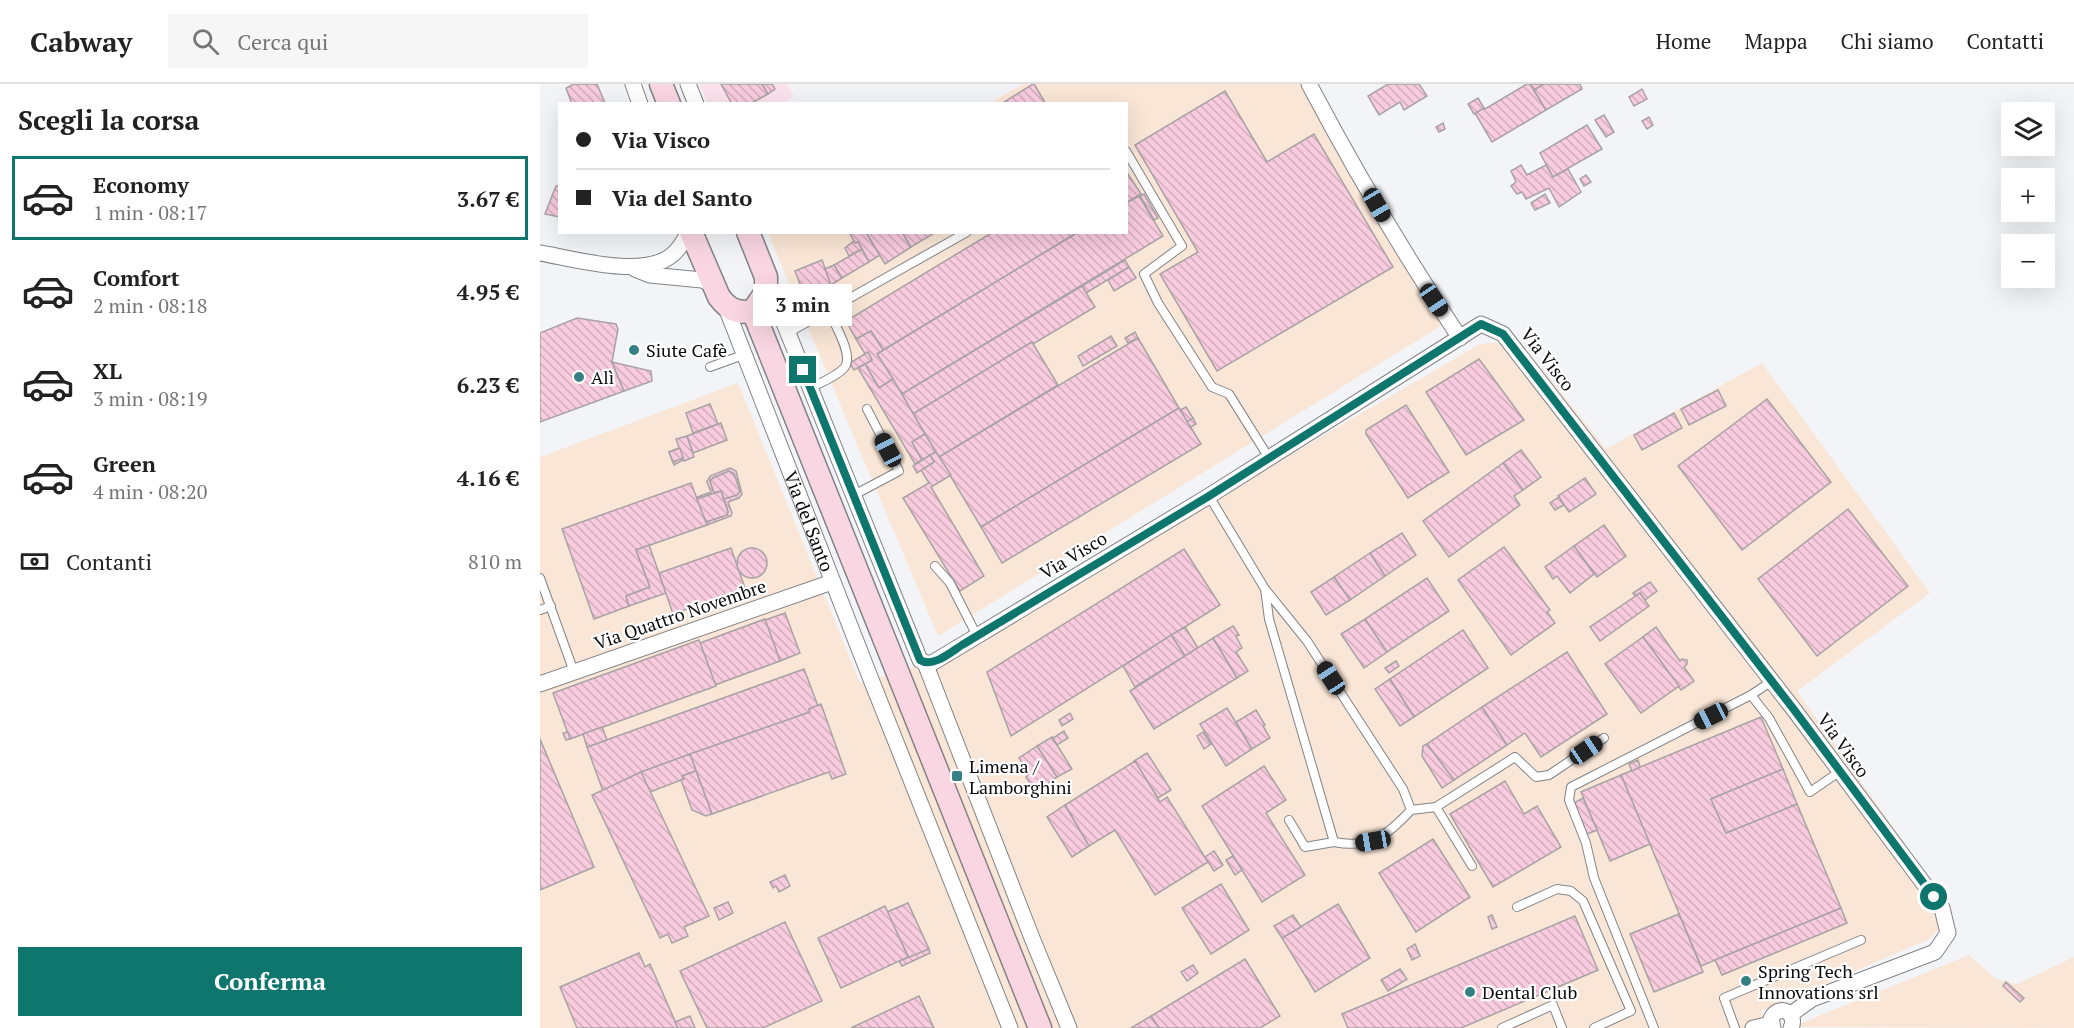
<!DOCTYPE html>
<html lang="it">
<head>
<meta charset="utf-8">
<style>
  body { margin:0; font-family:"PT Serif",serif; background:#f6f6f6; color:#222; height:100vh; display:flex; flex-direction:column; font-size:22px; white-space:nowrap }
  * { box-sizing:border-box; margin:0 }
  p { font-size:20px; color:#767676 }
  .icon { flex:none; width:33px; height:33px; fill:none; stroke:currentColor; stroke-width:2; stroke-linecap:round; stroke-linejoin:round }
  .map { position:relative; flex:1; overflow:hidden }
  .drawer { display:flex; flex-direction:column; background:#fff; width:540px }
  .drawer>* { flex:none }
  .top-card { position:absolute; left:18px; top:18px; width:570px; height:132px; border-radius:0px; box-shadow:0 6px 24px #0002; display:grid; align-content:center; height:132px; padding:0 18px; background:#fff }
  .buttons { position:absolute; left:1461px; top:18px; display:grid; gap:12px }
  .buttons a { display:grid; place-items:center; width:54px; height:54px; border-radius:0px; background:#fff; box-shadow:0 6px 24px #0002; font-size:30px }
  .end { position:absolute; width:27px; height:27px; margin:-14px; border:8px solid #0f766e; background:#fff; box-shadow:0 0 0 3px #fff }
  .from { border-radius:50% }
  .bubble { position:absolute; height:42px; border-radius:0px; background:#fff; box-shadow:0 6px 24px #0002; font-size:20px; font-weight:600; line-height:42px; text-align:center }
  .car { position:absolute; width:18px; height:36px; margin:-18px -9px; border-radius:8px; box-shadow:0 0 4px 2px #0007; background:linear-gradient(#222 24%,#8ab4d8 0 40%,#222 0 76%,#8ab4d8 0 86%,#222 0) }
  .top-card b { display:flex; align-items:center; gap:21px; height:57px; font-size:22px }
  .top-card b+b { border-top:2px solid #e0e0e0 }
  .top-card i { width:15px; height:15px; background:#222 }
  ul { padding:0; list-style:none }
  li { display:flex; align-items:center; gap:18px; height:84px; margin:0 12px 9px; padding:0 6px; border:3px solid transparent; border-radius:0px }
  li div { flex:1 }
  li b { display:block; font-size:22px }
  li em { font-style:normal; font-weight:600 }
  li.current { border-color:#0f766e }
  li>.icon { width:54px; height:54px; stroke-width:1.5 }
  h2 { padding:0 18px; font-size:27px; line-height:72px }
  .pay { display:flex; align-items:center; gap:15px; height:66px; padding:0 18px; font-size:22px }
  .pay p { margin-inline-start:auto }
  .cta { display:flex; gap:12px; margin-top:auto; padding:12px 18px }
  .cta a { flex:1; height:69px; border-radius:0px; background:#0f766e; color:#fff; font-size:24px; font-weight:600; line-height:69px; text-align:center }
  header { display:flex; align-items:center; gap:36px; box-sizing:border-box; height:84px; padding:0 30px; background:#fff; border-bottom:2px solid #e0e0e0 }
  header strong { font-size:28px }
  nav { display:flex; gap:33px; margin-inline-start:auto; font-size:21px }
  .search { width:420px; height:54px; background:#f6f6f6; display:flex; align-items:center; gap:15px; box-sizing:border-box; padding:0 21px; border-radius:0px; color:#767676; font-size:22px }
  main { display:flex; flex:1; min-height:0 }
  .map>svg:first-child { display:block }
  .commercial { fill:#fbe2ed }
  .industrial { fill:#f9e6d6 }
  .building { fill:url(#building-back-hatch); stroke:#a7a3a4; stroke-width:1.5 }
  .lines { fill:none; stroke-linecap:round; stroke-linejoin:round }
  .lane-casing { stroke:#828386; stroke-width:10 }
  .street-casing { stroke:#828386; stroke-width:17 }
  .secondary-casing { stroke:#828386; stroke-width:25 }
  .lane { stroke:#fff; stroke-width:8 }
  .street { stroke:#fff; stroke-width:15 }
  .secondary { stroke:#f9d6e2; stroke-width:22 }
  .route { stroke:#0f766e; stroke-width:8 }
  .poi-dot { fill:#367f84; stroke:#fff; stroke-width:2 }
  .labels { text-anchor:middle; dominant-baseline:central; stroke-width:4.5; stroke-linejoin:round; paint-order:stroke }
  .poi-label { font-size:18px; fill:#0b0b0c; stroke:#fff; text-anchor:start }
  .street-label { font-size:18px; fill:#0b0b0c; stroke:#fff }
</style>
</head>
<body>
<header>
<strong>Cabway</strong>
<div class="search"><svg class="icon" aria-label="search" viewBox="0 0 24 24"><circle cx="10" cy="10" r="6"/><path d="M15 15l6 6"/></svg>Cerca qui</div>
<nav><a>Home</a><a>Mappa</a><a>Chi siamo</a><a>Contatti</a></nav>
</header>
<main>
<section class="drawer">
<h2>Scegli la corsa</h2>
<ul>
<li class="current"><svg class="icon" aria-label="car" viewBox="0 0 24 24"><path d="M5 17H2v-5l4-1 3-4h7l3 4 3 1v5h-3M9 17h6M6 11h13"/><circle cx="7" cy="17" r="2"/><circle cx="17" cy="17" r="2"/></svg><div><b>Economy</b><p>1 min · 08:17</p></div><em>3.67 €</em></li>
<li><svg class="icon" aria-label="car" viewBox="0 0 24 24"><path d="M5 17H2v-5l4-1 3-4h7l3 4 3 1v5h-3M9 17h6M6 11h13"/><circle cx="7" cy="17" r="2"/><circle cx="17" cy="17" r="2"/></svg><div><b>Comfort</b><p>2 min · 08:18</p></div><em>4.95 €</em></li>
<li><svg class="icon" aria-label="car" viewBox="0 0 24 24"><path d="M5 17H2v-5l4-1 3-4h7l3 4 3 1v5h-3M9 17h6M6 11h13"/><circle cx="7" cy="17" r="2"/><circle cx="17" cy="17" r="2"/></svg><div><b>XL</b><p>3 min · 08:19</p></div><em>6.23 €</em></li>
<li><svg class="icon" aria-label="car" viewBox="0 0 24 24"><path d="M5 17H2v-5l4-1 3-4h7l3 4 3 1v5h-3M9 17h6M6 11h13"/><circle cx="7" cy="17" r="2"/><circle cx="17" cy="17" r="2"/></svg><div><b>Green</b><p>4 min · 08:20</p></div><em>4.16 €</em></li>
</ul>
<div class="pay"><svg class="icon" aria-label="cash" viewBox="0 0 24 24"><path d="M3 7h18v10H3z"/><circle cx="12" cy="12" r="2"/></svg>Contanti<p>810 m</p></div>
<div class="cta"><a>Conferma</a></div>
</section>
<div class="map">
<svg width="1534" height="944" viewBox="0 0 1534 944">
  <defs>
    <pattern id="building-back-hatch" width="6" height="6" patternUnits="userSpaceOnUse" patternTransform="scale(1.5)"><rect width="6" height="6" fill="#f9cbde"/><path d="M-1 5l2 2M0 0l6 6M5-1l2 2" fill="none" stroke="#d4adbd"/></pattern>
  </defs>
  <rect width="100%" height="100%" fill="#f3f4f7"/>
  <path class="commercial" d="M159,0H247L254,12L242,19H168Z"/>
  <g class="industrial">
    <path d="M483,0H763L904,240L398,552L228,149L586,148V20L450,19Z"/>
    <path d="M980,257L1066,365L1222,279L1390,509L1257,607L1413,828L1390,855L1221,927L1228,944H0V373L198,299L320,599L402,574L940,260Z"/>
    <path d="M1429,871L1456,895L1477,900L1534,873V944L1252,943Z"/>
  </g>
  <g class="building">
    <path d="M34,0H57L65,19L32,20L26,4Z"/>
    <path d="M181,0H222L228,10L210,20H192Z"/>
    <path d="M222,0H232L235,5L228,10Z"/>
    <path d="M494,0L506,20H461L493,0Z"/>
    <path d="M848,0H879L887,12L864,26L860,18L839,31L828,12Z"/>
    <path d="M987,0H990L1006,26L952,58L935,29L944,24L945,25Z"/>
    <path d="M990,0H1004L994,6Z"/>
    <path d="M1004,0H1040L1042,5L1006,26L994,6Z"/>
    <path d="M1102,5L1107,15L1094,22L1089,13Z"/>
    <path d="M685,7L727,78L774,50L853,183L677,287L620,190L658,168L595,61Z"/>
    <path d="M938,14L944,24L934,30L928,20Z"/>
    <path d="M1064,31L1074,48L1066,53L1055,36Z"/>
    <path d="M1109,33L1113,41L1107,45L1102,37Z"/>
    <path d="M903,39L905,45L899,48L896,43Z"/>
    <path d="M1047,41L1062,65L1013,93L1000,69Z"/>
    <path d="M981,81L987,91L1006,81L1013,93L1028,85L1041,108L1019,123L1009,104L986,115L982,108L977,110L971,102L976,98L971,87Z"/>
    <path d="M586,87L601,110L586,119Z"/>
    <path d="M1046,91L1051,98L1044,102L1040,95Z"/>
    <path d="M16,102H20V133L5,130Z"/>
    <path d="M604,110L618,134L614,136L600,112Z"/>
    <path d="M1005,110L1010,119L995,126L991,119Z"/>
    <path d="M599,112L623,152L362,310L337,270L538,148H586V119Z"/>
    <path d="M309,148H326L340,171L329,178L318,158L315,159Z"/>
    <path d="M330,148H362L371,163L345,180L327,150Z"/>
    <path d="M362,148H396L371,163Z"/>
    <path d="M453,148H538L343,266L331,247L316,255L306,237Z"/>
    <path d="M314,157L315,159L318,158L322,165L309,172L305,164Z"/>
    <path d="M322,165L329,178L302,194L294,181Z"/>
    <path d="M282,176L292,203L265,213L255,187Z"/>
    <path d="M585,176L589,183L546,209L542,202Z"/>
    <path d="M294,181L302,194L291,201L285,185Z"/>
    <path d="M589,183L596,194L574,207L568,196Z"/>
    <path d="M542,202L555,223L493,260L492,258L373,330L362,310Z"/>
    <path d="M37,234L76,240L78,245L72,278L84,307L0,338V249Z"/>
    <path d="M331,247L343,266L337,270L353,295L339,304L325,280L332,276L328,268L325,270L316,255Z"/>
    <path d="M595,248L598,254L588,259L585,254Z"/>
    <path d="M571,252L577,262L543,282L538,272Z"/>
    <path d="M598,254L639,324L441,443L399,373Z"/>
    <path d="M492,258L518,301L399,373L373,330Z"/>
    <path d="M328,268L332,276L314,286L310,279Z"/>
    <path d="M939,275L984,336L926,371L886,308Z"/>
    <path d="M72,278L111,287L112,297L84,307Z"/>
    <path d="M325,280L339,304L353,295L385,350L372,358L382,376L375,380L318,284Z"/>
    <path d="M1178,306L1186,322L1149,341L1141,325Z"/>
    <path d="M1227,315L1291,398L1202,466L1138,382Z"/>
    <path d="M170,320L178,340L153,349L146,329Z"/>
    <path d="M866,321L909,388L868,414L826,350V346Z"/>
    <path d="M646,323L653,334L647,338L640,326Z"/>
    <path d="M639,324L661,360L462,479L441,443Z"/>
    <path d="M1134,329L1142,344L1102,366L1094,351Z"/>
    <path d="M653,334L656,340L651,343L647,338Z"/>
    <path d="M181,339L187,356L153,369L147,352Z"/>
    <path d="M385,350L396,368L382,376L372,358Z"/>
    <path d="M147,352L154,373L144,377L136,355Z"/>
    <path d="M139,364L143,376L134,381L129,368Z"/>
    <path d="M140,364L143,374L133,378L129,368Z"/>
    <path d="M981,366L1001,393L983,406L963,379Z"/>
    <path d="M396,368L411,391L391,403L444,492L420,507L363,414L389,399L381,386L394,378L390,371Z"/>
    <path d="M390,371L394,378L377,389L373,382Z"/>
    <path d="M963,379L983,406L974,412L980,421L909,473L883,437Z"/>
    <path d="M190,384L196,387L202,410L199,414L188,418L192,429L191,432L167,441L166,438L187,431L188,428L184,415L198,410L200,407L194,390L189,387L173,394L170,397L174,409L157,415V413L171,408L167,398L170,392Z"/>
    <path d="M189,387L194,390L200,407L197,411L184,415L181,407L174,409L170,397L173,394Z"/>
    <path d="M1045,394L1056,410L1029,428L1018,412Z"/>
    <path d="M151,399L167,441L96,466L110,503L86,512L89,522L54,535L22,445Z"/>
    <path d="M181,407L188,428L187,431L166,438L157,415Z"/>
    <path d="M1019,413L1024,421L1015,426L1010,419Z"/>
    <path d="M1308,425L1368,502L1277,572L1218,495Z"/>
    <path d="M1064,441L1086,472L1057,493L1034,462Z"/>
    <path d="M862,449L876,471L845,492L830,469Z"/>
    <path d="M109,461L126,509L89,522L86,512L110,503L96,466Z"/>
    <path d="M1034,462L1054,490L1030,509L1017,492L1013,495L1005,483Z"/>
    <path d="M964,463L1010,526L1007,528L1015,539L971,571L918,496Z"/>
    <path d="M191,464L205,504L133,530L119,489Z"/>
    <circle cx="212" cy="479" r="15"/>
    <path d="M644,465L680,521L471,652L447,588Z"/>
    <path d="M830,469L845,492L810,516L794,493Z"/>
    <path d="M794,493L810,516L786,531L771,508Z"/>
    <path d="M887,494L909,527L847,568L825,535Z"/>
    <path d="M1110,498L1117,507L1105,516L1100,509L1095,512L1093,509Z"/>
    <path d="M1100,509L1109,522L1060,557L1050,543Z"/>
    <path d="M245,529L260,569L240,577L225,536Z"/>
    <path d="M225,535L240,577L175,601L160,559Z"/>
    <path d="M825,535L847,568L824,584L801,550Z"/>
    <path d="M693,542L699,551L696,552L702,564L696,568L708,587L697,594L673,554Z"/>
    <path d="M645,543L658,564L645,572L631,551Z"/>
    <path d="M1116,543L1140,577L1142,575L1147,576V580L1144,583L1154,597L1141,606L1103,553Z"/>
    <path d="M923,546L948,584L874,633L850,595Z"/>
    <path d="M631,551L645,572L595,603L583,582Z"/>
    <path d="M1103,553L1139,602L1101,629L1065,580Z"/>
    <path d="M673,554L697,594L614,645L590,607Z"/>
    <path d="M159,556L176,602L30,655L13,609Z"/>
    <path d="M1027,568L1067,630L1001,673L985,649L967,661L942,623Z"/>
    <path d="M856,577L859,582L849,589L845,584Z"/>
    <path d="M264,585L278,622L269,625L270,628L101,688L63,707L47,663Z"/>
    <path d="M850,595L874,633L860,642L835,605Z"/>
    <path d="M281,620L306,690L292,695L289,688L172,730L150,670L270,628L269,625Z"/>
    <path d="M942,623L967,661L914,696L887,660Z"/>
    <path d="M687,624L712,665L686,682L660,640Z"/>
    <path d="M716,626L725,641L723,642L730,654L712,665L696,638Z"/>
    <path d="M530,629L533,635L522,642L519,636Z"/>
    <path d="M1221,633L1243,685L1171,715L1186,749L1257,720L1301,824L1161,882L1081,691Z"/>
    <path d="M62,643L67,656L47,663L43,650Z"/>
    <path d="M524,647L528,654L517,661L513,654Z"/>
    <path d="M28,648L30,655L26,656L23,649Z"/>
    <path d="M663,648L671,660L664,665L657,652Z"/>
    <path d="M512,653L532,685L517,693L497,662Z"/>
    <path d="M0,655L54,783L0,806Z"/>
    <path d="M887,660L914,696L902,704L882,672L883,662Z"/>
    <path d="M497,662L517,693L496,708L486,693L489,690L479,674Z"/>
    <path d="M607,669L631,706L618,714L594,677Z"/>
    <path d="M150,670L156,687L142,692L144,695L110,708L101,688Z"/>
    <path d="M1098,676L1100,683L1092,687L1089,680Z"/>
    <path d="M595,677L620,718L627,713L668,778L615,811L575,746L549,762L525,721Z"/>
    <path d="M724,682L746,716L726,729L765,791L722,818L662,722Z"/>
    <path d="M1243,685L1257,720L1186,749L1171,715Z"/>
    <path d="M156,687L172,730L166,732L152,726L141,696L144,695L142,692Z"/>
    <path d="M101,688L169,832L144,843L148,852L132,859L128,850L120,854L52,711Z"/>
    <path d="M1081,691L1110,760L1070,777L1041,708Z"/>
    <path d="M965,697L984,730L997,722L1021,763L953,803L910,730Z"/>
    <path d="M1043,714L1057,746L1047,750L1034,719Z"/>
    <path d="M525,721L549,762L532,773L507,733Z"/>
    <path d="M893,755L930,813L876,848L839,789Z"/>
    <path d="M674,767L683,781L674,787L665,773Z"/>
    <path d="M693,772L702,786L695,791L686,776Z"/>
    <path d="M245,791L250,802L239,808L236,802L233,804L230,798Z"/>
    <path d="M681,800L709,846L671,870L642,824Z"/>
    <path d="M188,818L193,829L179,836L174,824Z"/>
    <path d="M368,819L389,865L369,874L347,828Z"/>
    <path d="M798,820L830,874L775,908L742,854Z"/>
    <path d="M345,822L368,873L301,904L278,854Z"/>
    <path d="M1301,824L1307,839L1182,891L1175,876Z"/>
    <path d="M1139,830L1163,888L1114,908L1090,850Z"/>
    <path d="M753,831L761,843L742,854L734,842Z"/>
    <path d="M952,831L957,843L952,845L948,833Z"/>
    <path d="M1035,832L1058,886L921,944H808L802,930Z"/>
    <path d="M245,838L282,917L223,944H167L140,887Z"/>
    <path d="M875,860L880,872L872,876L867,865Z"/>
    <path d="M389,865L390,869L362,882L359,877Z"/>
    <path d="M99,869L105,883L110,880L138,944H37L20,903Z"/>
    <path d="M705,875L740,932L720,944H619L611,932Z"/>
    <path d="M653,881L658,889L647,897L641,888Z"/>
    <path d="M860,885L867,895L848,907L841,896Z"/>
    <path d="M1466,898L1484,914L1480,918L1463,902Z"/>
    <path d="M379,912L394,944H311Z"/>
    <path d="M150,932L155,944H138L135,938Z"/>
    <path d="M611,932L619,944H591Z"/>
  </g>
  <g class="lines">
    <g class="lane-casing">
      <g id="lane">
        <path d="M586,67L642,162L604,190L618,219L672,303L689,310L729,374"/>
        <path d="M248,249L427,148"/>
        <path d="M170,283L203,271"/>
        <path d="M270,304C280,299 296,293 304,284C315,273 294,239 288,226"/>
        <path d="M314,411L359,387L327,325"/>
        <path d="M669,412L725,505L729,535L794,758C830,765 847,752 871,726L863,705L767,557L725,505"/>
        <path d="M395,482L410,499L437,552"/>
        <path d="M0,494L34,588"/>
        <path d="M0,526L11,522"/>
        <path d="M1211,611L1229,634L1270,708L1299,688"/>
        <path d="M896,723L932,782"/>
        <path d="M871,726L896,723L975,673L996,693L1009,691L1064,654"/>
        <path d="M749,736L765,763L794,758"/>
        <path d="M977,823L1017,805L1031,807L1043,817L1091,927L1054,944"/>
        <path d="M962,944L1013,921L1022,944"/>
        <path d="M1114,944L1054,794L1046,759L1029,716L1031,703L1211,611L1232,597"/>
        <path d="M1195,944L1184,914L1321,856"/>
      </g>
    </g>
    <g class="street-casing">
      <g id="street">
        <path d="M93,0L100,20"/>
        <path d="M148,0L156,20"/>
        <path d="M769,0C815,87 865,172 920,254"/>
        <path d="M0,169C35,175 103,195 132,171C140,165 144,156 149,148"/>
        <path d="M95,185L110,191L162,196L173,201"/>
        <path d="M227,197L380,576L385,579L492,854L529,944"/>
        <path id="s1" d="M185,221L332,598L470,944"/>
        <path d="M385,579H392L422,561L669,412L941,240L963,250L1255,627L1402,824L1408,849L1395,868L1272,915L1251,930"/>
        <path d="M0,600L292,498"/>
        <path d="M1213,944L1231,940"/>
        <path d="M1233,944L1231,935C1238,919 1258,928 1251,944"/>
      </g>
    </g>
    <g class="secondary-casing">
      <g id="secondary">
        <path d="M121,0L129,20"/>
        <path d="M151,148L179,213C188,225 197,230 213,227L226,208V193L208,148"/>
        <path d="M213,227L500,944"/>
      </g>
    </g>
    <use href="#lane" class="lane"/>
    <use href="#street" class="street"/>
    <use href="#secondary" class="secondary"/>
  </g>
  <g class="lines">
    <path class="route" d="M263,286L380,576C393,584 411,568 422,561L669,412L941,240L963,250L1255,627L1394,813"/>
  </g>
  <g class="poi-dot">
    <circle cx="94" cy="266" r="6"/>
    <circle cx="39" cy="293" r="6"/>
    <rect x="411" y="686" width="12" height="12" rx="3"/>
    <circle cx="1206" cy="897" r="6"/>
    <circle cx="930" cy="908" r="6"/>
  </g>
  <g class="labels">
    <g class="poi-label">
      <text x="106" y="266">Siute Cafè</text>
      <text x="51" y="293">Alì</text>
      <text x="429" y="682">Limena /<tspan x="429" dy="21">Lamborghini</tspan></text>
      <text x="1218" y="887">Spring Tech<tspan x="1218" dy="21">Innovations srl</tspan></text>
      <text x="942" y="908">Dental Club</text>
    </g>
    <g class="street-label">
      <text transform="translate(1008 275) rotate(52)">Via Visco</text>
      <text stroke="none"><textPath href="#s1" startOffset="232">Via del Santo</textPath></text>
      <text transform="translate(533 471) rotate(-31)">Via Visco</text>
      <text transform="translate(140 530) rotate(-19)">Via Quattro Novembre</text>
      <text transform="translate(1304 661) rotate(54)">Via Visco</text>
    </g>
  </g>
</svg>
<div class="buttons">
<a><svg class="icon" aria-label="layers" viewBox="0 0 24 24"><path d="M12 4l9 5-9 5-9-5zM3 14l9 5 9-5"/></svg></a>
<a>+</a>
<a>−</a>
</div>
<i class="end from" style="left:1394px;top:813px"></i>
<i class="end" style="left:263px;top:286px"></i>
<div class="bubble" style="left:213px;top:200px;width:99px">3 min</div>
<i class="car" style="left:837px;top:121px;rotate:150deg"></i>
<i class="car" style="left:894px;top:216px;rotate:146deg"></i>
<i class="car" style="left:348px;top:366px;rotate:332deg"></i>
<i class="car" style="left:791px;top:594px;rotate:327deg"></i>
<i class="car" style="left:1171px;top:632px;rotate:243deg"></i>
<i class="car" style="left:1046px;top:666px;rotate:56deg"></i>
<i class="car" style="left:833px;top:757px;rotate:260deg"></i>
<div class="top-card">
<b><i class="from"></i>Via Visco</b>
<b><i></i>Via del Santo</b>
</div>
</div>
</main>
</body>
</html>
